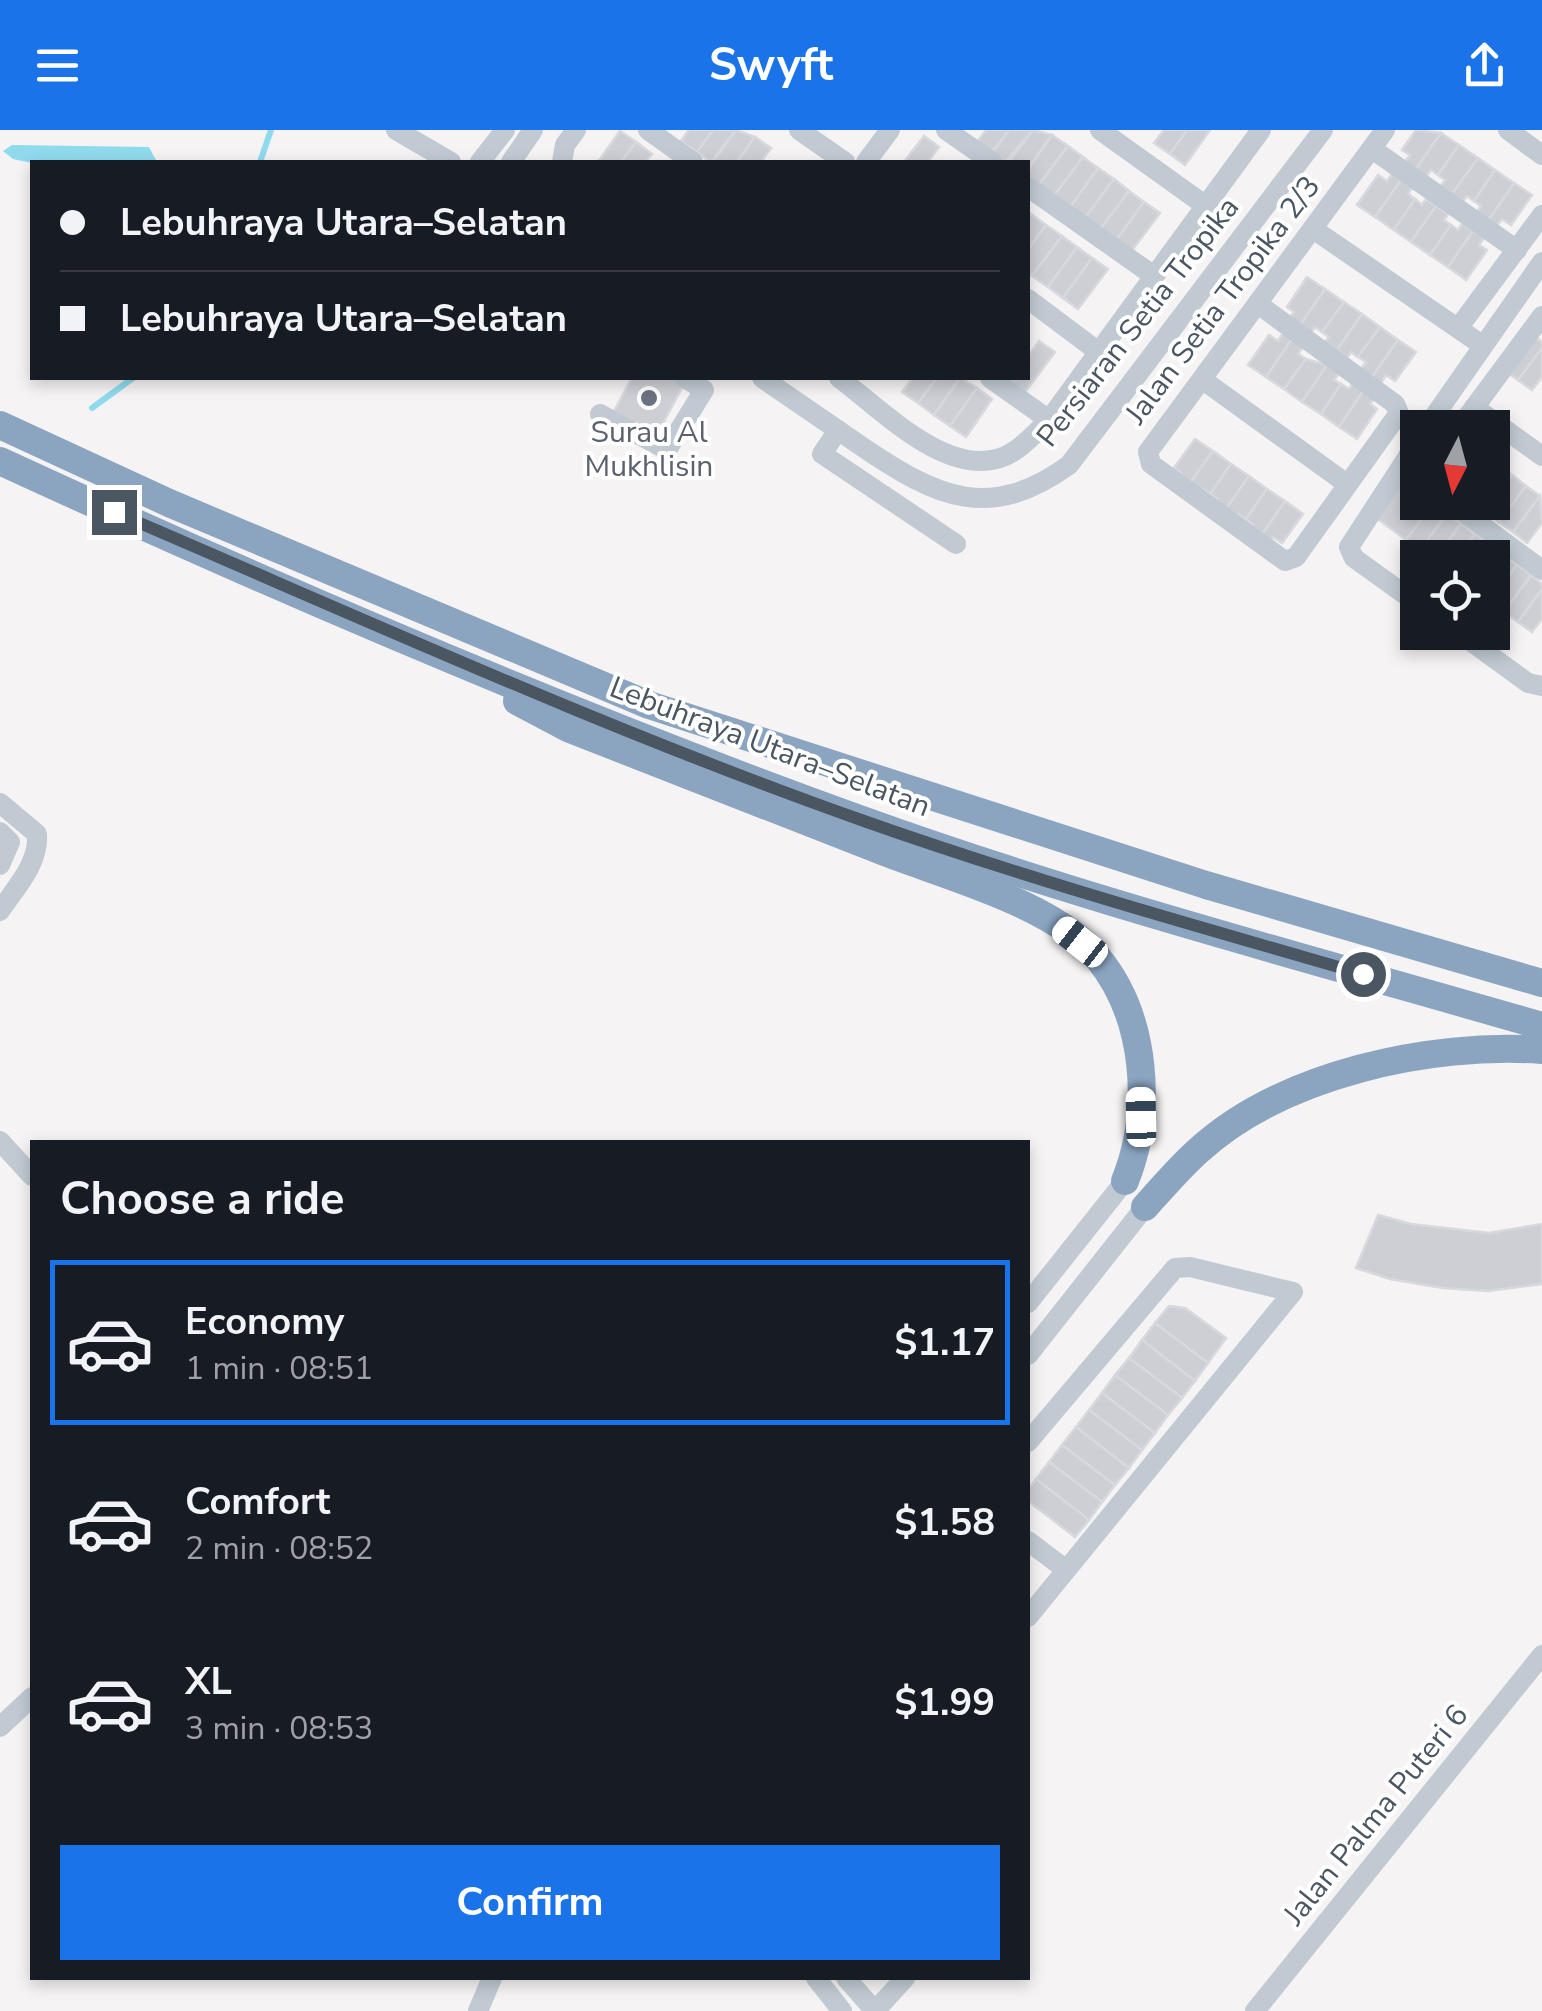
<!DOCTYPE html>
<html lang="en">
<head>
<meta charset="utf-8">
<style>
  body { margin:0; font-family:"Nunito Sans",sans-serif; background:#242831; color:#f1f3f6; height:100vh; display:flex; flex-direction:column; font-size:38px; white-space:nowrap }
  * { box-sizing:border-box; margin:0 }
  p { font-size:32px; color:#9ea1a6 }
  .icon { flex:none; width:55px; height:55px; fill:none; stroke:currentColor; stroke-width:2; stroke-linecap:round; stroke-linejoin:round }
  .map { position:relative; flex:1; overflow:hidden }
  .sheet { position:absolute; left:30px; top:1010px; width:1000px; height:840px; display:flex; flex-direction:column; background:#171b24; border-radius:0px; box-shadow:0 5px 15px #0003 }
  .sheet>* { flex:none }
  .guide { position:absolute; left:30px; top:30px; width:1000px; height:220px; border-radius:0px; box-shadow:0 5px 15px #0003; display:grid; align-content:center; height:220px; padding:0 30px; background:#171b24 }
  .needle { width:65px; rotate:186deg }
  .tools { position:absolute; left:1400px; top:280px; display:grid; gap:20px }
  .tools a { display:grid; place-items:center; width:110px; height:110px; border-radius:0px; background:#171b24; box-shadow:0 5px 15px #0003; font-size:50px }
  .end { position:absolute; width:45px; height:45px; margin:-22px; border:12px solid #4a5661; background:#fff; box-shadow:0 0 0 5px #fff }
  .from { border-radius:50% }
  .car { position:absolute; width:30px; height:60px; margin:-30px -15px; border-radius:12px; box-shadow:0 0 8px 2px #0007; background:linear-gradient(#fff 24%,#345 0 40%,#fff 0 76%,#345 0 86%,#fff 0) }
  .guide b { display:flex; align-items:center; gap:35px; height:95px; font-size:38px }
  .guide b+b { border-top:2px solid #363941 }
  .guide i { width:25px; height:25px; background:#f1f3f6 }
  ul { padding:0; list-style:none }
  li { display:flex; align-items:center; gap:30px; height:165px; margin:0 20px 15px; padding:0 10px; border:5px solid transparent; border-radius:0px }
  li div { flex:1 }
  li b { display:block; font-size:38px }
  li em { font-style:normal; font-weight:700 }
  li.active { border-color:#1a73e8 }
  li>.icon { width:90px; height:90px; stroke-width:1.5 }
  h2 { padding:0 30px; font-size:45px; line-height:120px }
  .cta { display:flex; gap:20px; margin-top:auto; padding:20px 30px }
  .cta a { flex:1; height:115px; border-radius:0px; background:#1a73e8; color:#fff; font-size:40px; font-weight:700; line-height:115px; text-align:center }
  header { display:flex; justify-content:space-between; align-items:center; height:130px; padding:0 30px; background:#1a73e8; color:#fff; font-size:45px; font-weight:700 }
  .map>svg:first-child { display:block }
  .water { fill:#90daee }
  .lines { fill:none; stroke-linecap:round; stroke-linejoin:round }
  .stream { stroke:#90daee; stroke-width:6 }
  .building { fill:#cdcfd5; stroke:#d7d9de; stroke-width:2.5 }
  .minor { stroke:#c1cad2; stroke-width:20 }
  .highway { stroke:#8ba5c1; stroke-width:28 }
  .route { stroke:#4a5661; stroke-width:12 }
  .worship-dot { fill:#6b7280; stroke:#fff; stroke-width:4 }
  .labels { text-anchor:middle; dominant-baseline:central; stroke-width:8; stroke-linejoin:round; paint-order:stroke }
  .street-label { font-size:30px; fill:#4a5661; stroke:#fff }
  .worship-label { font-size:30px; fill:#5b616d; stroke:#fff }
</style>
</head>
<body>
<header><svg class="icon" aria-label="menu" viewBox="0 0 24 24"><path d="M4 6h16M4 12h16M4 18h16"/></svg>Swyft<svg class="icon" aria-label="share" viewBox="0 0 24 24"><path d="M12 15V3M7 8l5-5 5 5M5 13v7h14v-7"/></svg></header>
<div class="map">
<svg width="1542" height="1881" viewBox="0 0 1542 1881">
  <rect width="100%" height="100%" fill="#f5f3f3"/>
  <path class="water" d="M12,15L149,17L157,32L32,33L13,29L3,21Z"/>
  <g class="lines">
    <g class="stream">
      <path d="M260,32L271,0"/>
      <path d="M92,278L133,248"/>
    </g>
  </g>
  <g class="building">
    <path d="M689,0H713L697,22L681,11Z"/>
    <path d="M713,0H736L711,32L697,22Z"/>
    <path d="M736,0L755,7L737,32H713Z"/>
    <path d="M986,0H1009L992,23L977,12Z"/>
    <path d="M1009,0H1033L1005,32L992,23Z"/>
    <path d="M1033,0L1052,5L1028,39V32H1009Z"/>
    <path d="M1164,0H1187L1170,24L1154,13Z"/>
    <path d="M1187,0H1210L1185,35L1170,24Z"/>
    <path d="M1416,0L1441,3L1416,39L1405,32L1410,25L1402,20Z"/>
    <path d="M620,1L636,12L621,32H598Z"/>
    <path d="M1441,3L1459,15L1438,45L1431,40L1426,47L1416,39Z"/>
    <path d="M1052,5L1068,16L1038,56L1028,48V39Z"/>
    <path d="M924,6L939,17L928,32H904Z"/>
    <path d="M755,7L771,18L761,32H737Z"/>
    <path d="M636,12L652,24L645,32H621Z"/>
    <path d="M1459,15L1478,28L1452,64L1441,56L1445,50L1438,45Z"/>
    <path d="M1068,16L1083,27L1053,67L1038,56Z"/>
    <path d="M1083,27L1098,38L1069,79L1053,67Z"/>
    <path d="M1478,28L1495,40L1474,71L1467,66L1463,71L1452,64Z"/>
    <path d="M1098,38L1114,49L1084,89L1069,79Z"/>
    <path d="M1495,40L1514,53L1488,91L1476,83L1481,76L1474,71Z"/>
    <path d="M1392,44L1401,50L1375,87L1357,75L1378,45L1387,51Z"/>
    <path d="M1114,49L1129,61L1099,101L1084,89Z"/>
    <path d="M1401,50L1412,58L1408,64L1415,69L1394,100L1375,87Z"/>
    <path d="M1514,53L1532,65L1511,95L1502,89L1496,97L1488,91Z"/>
    <path d="M1129,61L1144,72L1115,112L1099,101Z"/>
    <path d="M1415,69L1422,75L1426,69L1436,76L1411,112L1394,100Z"/>
    <path d="M1144,72L1160,83L1130,123L1115,112Z"/>
    <path d="M1436,76L1448,84L1444,90L1451,95L1430,125L1411,112Z"/>
    <path d="M1031,84L1046,95L1028,120V88Z"/>
    <path d="M1462,94L1473,101L1448,137L1430,125L1451,95L1458,100Z"/>
    <path d="M1046,95L1062,106L1032,146L1028,142V120Z"/>
    <path d="M1473,101L1484,108L1479,115L1487,120L1466,150L1448,137Z"/>
    <path d="M1062,106L1077,117L1048,157L1032,146Z"/>
    <path d="M1077,117L1092,128L1063,168L1048,157Z"/>
    <path d="M1092,128L1108,139L1078,179L1063,168Z"/>
    <path d="M1307,147L1325,159L1300,195L1290,188L1294,182L1287,177Z"/>
    <path d="M1325,159L1344,172L1322,202L1315,197L1311,203L1300,195Z"/>
    <path d="M1344,172L1362,184L1337,220L1325,212L1329,207L1322,202Z"/>
    <path d="M1362,184L1380,197L1358,227L1351,222L1347,228L1337,220Z"/>
    <path d="M1380,197L1398,210L1372,247L1361,239L1366,232L1358,227Z"/>
    <path d="M1283,203L1292,209L1266,247L1248,235L1269,205L1278,211Z"/>
    <path d="M1531,203L1542,212V218L1518,250L1504,240Z"/>
    <path d="M1292,209L1303,217L1298,224L1306,229L1284,259L1266,247Z"/>
    <path d="M1398,210L1416,222L1395,251L1386,245L1381,253L1372,247Z"/>
    <path d="M1039,211L1055,222L1025,262L1010,251L1028,248V227Z"/>
    <path d="M1542,218V247L1532,260L1518,250Z"/>
    <path d="M1306,229L1327,235L1302,272L1284,259Z"/>
    <path d="M1327,235L1339,243L1334,250L1341,254L1321,284L1302,272Z"/>
    <path d="M632,248H676L685,252L656,306L613,283Z"/>
    <path d="M913,248H937L918,273L902,262Z"/>
    <path d="M937,248H960L934,285L918,273Z"/>
    <path d="M960,248L977,258L950,296L934,285Z"/>
    <path d="M1353,253L1364,260L1339,297L1321,284L1341,254L1349,259Z"/>
    <path d="M977,258L992,269L966,307L950,296Z"/>
    <path d="M1364,260L1375,268L1370,274L1377,279L1357,309L1339,297Z"/>
    <path d="M1195,309L1213,321L1187,357L1176,350L1181,343L1174,338Z"/>
    <path d="M1213,321L1231,334L1210,364L1202,359L1198,365L1187,357Z"/>
    <path d="M1231,334L1249,346L1224,382L1212,374L1217,368L1210,364Z"/>
    <path d="M1498,335L1512,345L1492,371V343Z"/>
    <path d="M1512,345L1526,356L1499,392L1485,382Z"/>
    <path d="M1249,346L1267,359L1246,389L1238,384L1234,389L1224,382Z"/>
    <path d="M1402,351L1418,362V372L1433,374L1406,410L1375,387Z"/>
    <path d="M1526,356L1540,366L1513,402L1499,392Z"/>
    <path d="M1267,359L1285,371L1259,409L1248,401L1253,394L1246,389Z"/>
    <path d="M1540,366L1542,393L1527,413L1513,402Z"/>
    <path d="M1285,371L1303,384L1282,413L1273,407L1268,415L1259,409Z"/>
    <path d="M1433,374L1447,384L1420,420L1406,410Z"/>
    <path d="M1447,384L1461,394L1436,428H1430L1420,420Z"/>
    <path d="M1461,394L1475,404L1458,428H1436Z"/>
    <path d="M1475,404L1489,415L1479,428H1458Z"/>
    <path d="M1503,425L1517,435L1492,468V439Z"/>
    <path d="M1517,435L1531,445L1504,482L1492,468Z"/>
    <path d="M1531,445L1542,454V459L1518,492L1504,482Z"/>
    <path d="M1542,459V489L1532,502L1518,492Z"/>
    <path d="M1378,1085L1411,1094L1489,1103L1542,1094V1154L1488,1161L1443,1158L1390,1149L1356,1138Z"/>
    <path d="M1169,1176L1185,1178L1226,1208L1208,1233L1155,1193Z"/>
    <path d="M1155,1193L1208,1233L1195,1251L1142,1210Z"/>
    <path d="M1142,1210L1195,1251L1182,1268L1129,1228Z"/>
    <path d="M1129,1228L1182,1268L1168,1285L1115,1245Z"/>
    <path d="M1115,1245L1168,1285L1155,1303L1102,1263Z"/>
    <path d="M1102,1263L1155,1303L1142,1320L1089,1280Z"/>
    <path d="M1089,1280L1142,1320L1129,1338L1076,1297Z"/>
    <path d="M1076,1297L1129,1338L1115,1355L1062,1315Z"/>
    <path d="M1062,1315L1115,1355L1102,1372L1049,1332Z"/>
    <path d="M1049,1332L1102,1372L1089,1390L1036,1349Z"/>
    <path d="M1036,1349L1089,1390L1075,1407L1028,1371V1360Z"/>
  </g>
  <g class="lines">
    <g class="minor">
      <path d="M396,0L451,32"/>
      <path d="M648,0L693,32"/>
      <path d="M799,0L845,32"/>
      <path d="M946,0L992,32"/>
      <path d="M1100,0L1206,76"/>
      <path d="M1508,0L1542,25"/>
      <path d="M1372,19L1517,120"/>
      <path d="M480,32L505,0"/>
      <path d="M511,32L533,0"/>
      <path d="M562,32L565,15L576,0"/>
      <path d="M866,32L890,0"/>
      <path d="M1028,57L1154,146"/>
      <path d="M1313,99L1482,215"/>
      <path d="M1028,169L1100,223"/>
      <path d="M1258,174L1395,274L1399,283L1296,427L1285,431L1151,334L1148,322L1385,0"/>
      <path d="M1459,197L1542,85"/>
      <path d="M762,248C796,271 830,295 864,318C938,368 990,392 1069,335L1323,0"/>
      <path d="M839,248C880,278 944,346 1000,328C1019,322 1035,303 1049,290L1261,0"/>
      <path d="M990,248L1049,290"/>
      <path d="M1203,250L1347,354"/>
      <path d="M1474,277L1542,326"/>
      <path d="M600,284L667,320L704,260L685,248"/>
      <path d="M1426,298L1542,132"/>
      <path d="M1459,298L1542,186"/>
      <path d="M838,300L822,324L956,414"/>
      <path d="M1418,311L1349,417L1354,428L1418,474"/>
      <path d="M1450,372L1542,440"/>
      <path d="M1458,502L1528,553L1542,556"/>
      <path d="M0,673L37,704C39,734 16,757 0,781"/>
      <path d="M0,702L10,712L0,735"/>
      <path d="M0,1011L32,1046"/>
      <path d="M1028,1173L1125,1051"/>
      <path d="M1028,1225L1145,1077"/>
      <path d="M1028,1312L1175,1138L1190,1137L1293,1162L1028,1487"/>
      <path d="M1028,1411L1065,1439"/>
      <path d="M0,1597L32,1567"/>
      <path d="M816,1848L842,1881"/>
      <path d="M846,1848L875,1881"/>
      <path d="M478,1881L492,1848"/>
      <path d="M875,1881L905,1848"/>
      <path d="M1255,1881L1542,1525"/>
    </g>
    <g class="highway">
      <path d="M0,295L169,373L649,575L1206,755L1542,853"/>
      <path d="M0,331C282,461 570,585 862,690C1084,770 1315,830 1542,896"/>
      <path d="M517,571L570,599C674,640 778,681 882,721C945,746 1055,774 1098,828C1147,888 1153,981 1125,1051"/>
      <path d="M1145,1077C1162,1058 1179,1038 1198,1021C1282,944 1431,912 1542,920"/>
    </g>
  </g>
  <g class="lines">
    <path class="route" d="M114,382C362,488 609,601 864,691C1028,749 1196,796 1363,844"/>
  </g>
  <circle class="worship-dot" cx="649" cy="268" r="10"/>
  <g class="labels">
    <g class="street-label">
      <text transform="translate(1223 170) rotate(-53)">Jalan Setia Tropika 2/3</text>
      <text transform="translate(1138 192) rotate(-52)">Persiaran Setia Tropika</text>
      <text transform="translate(770 617) rotate(21)">Lebuhraya Utara–Selatan</text>
      <text transform="translate(1376 1685) rotate(-51)">Jalan Palma Puteri 6</text>
    </g>
    <g class="worship-label">
      <text x="649" y="302">Surau Al<tspan x="649" dy="34">Mukhlisin</tspan></text>
    </g>
  </g>
</svg>
<div class="tools">
<a><svg class="needle" viewBox="-14 -14 28 28"><path d="M0-13l5 13h-10z" fill="#e53935"/><path d="M0 13l5-13h-10z" fill="#9ea1a6"/></svg></a>
<a><svg class="icon" aria-label="locate" viewBox="0 0 24 24"><circle cx="12" cy="12" r="6"/><path d="M12 2v4M12 18v4M2 12h4M18 12h4"/></svg></a>
</div>
<i class="end from" style="left:1363px;top:844px"></i>
<i class="end" style="left:114px;top:382px"></i>
<i class="car" style="left:1080px;top:812px;rotate:308deg"></i>
<i class="car" style="left:1141px;top:987px;rotate:359deg"></i>
<div class="guide">
<b><i class="from"></i>Lebuhraya Utara–Selatan</b>
<b><i></i>Lebuhraya Utara–Selatan</b>
</div>
<section class="sheet">
<h2>Choose a ride</h2>
<ul>
<li class="active"><svg class="icon" aria-label="car" viewBox="0 0 24 24"><path d="M5 17H2v-5l4-1 3-4h7l3 4 3 1v5h-3M9 17h6M6 11h13"/><circle cx="7" cy="17" r="2"/><circle cx="17" cy="17" r="2"/></svg><div><b>Economy</b><p>1 min · 08:51</p></div><em>$1.17</em></li>
<li><svg class="icon" aria-label="car" viewBox="0 0 24 24"><path d="M5 17H2v-5l4-1 3-4h7l3 4 3 1v5h-3M9 17h6M6 11h13"/><circle cx="7" cy="17" r="2"/><circle cx="17" cy="17" r="2"/></svg><div><b>Comfort</b><p>2 min · 08:52</p></div><em>$1.58</em></li>
<li><svg class="icon" aria-label="car" viewBox="0 0 24 24"><path d="M5 17H2v-5l4-1 3-4h7l3 4 3 1v5h-3M9 17h6M6 11h13"/><circle cx="7" cy="17" r="2"/><circle cx="17" cy="17" r="2"/></svg><div><b>XL</b><p>3 min · 08:53</p></div><em>$1.99</em></li>
</ul>
<div class="cta"><a>Confirm</a></div>
</section>
</div>
</body>
</html>
